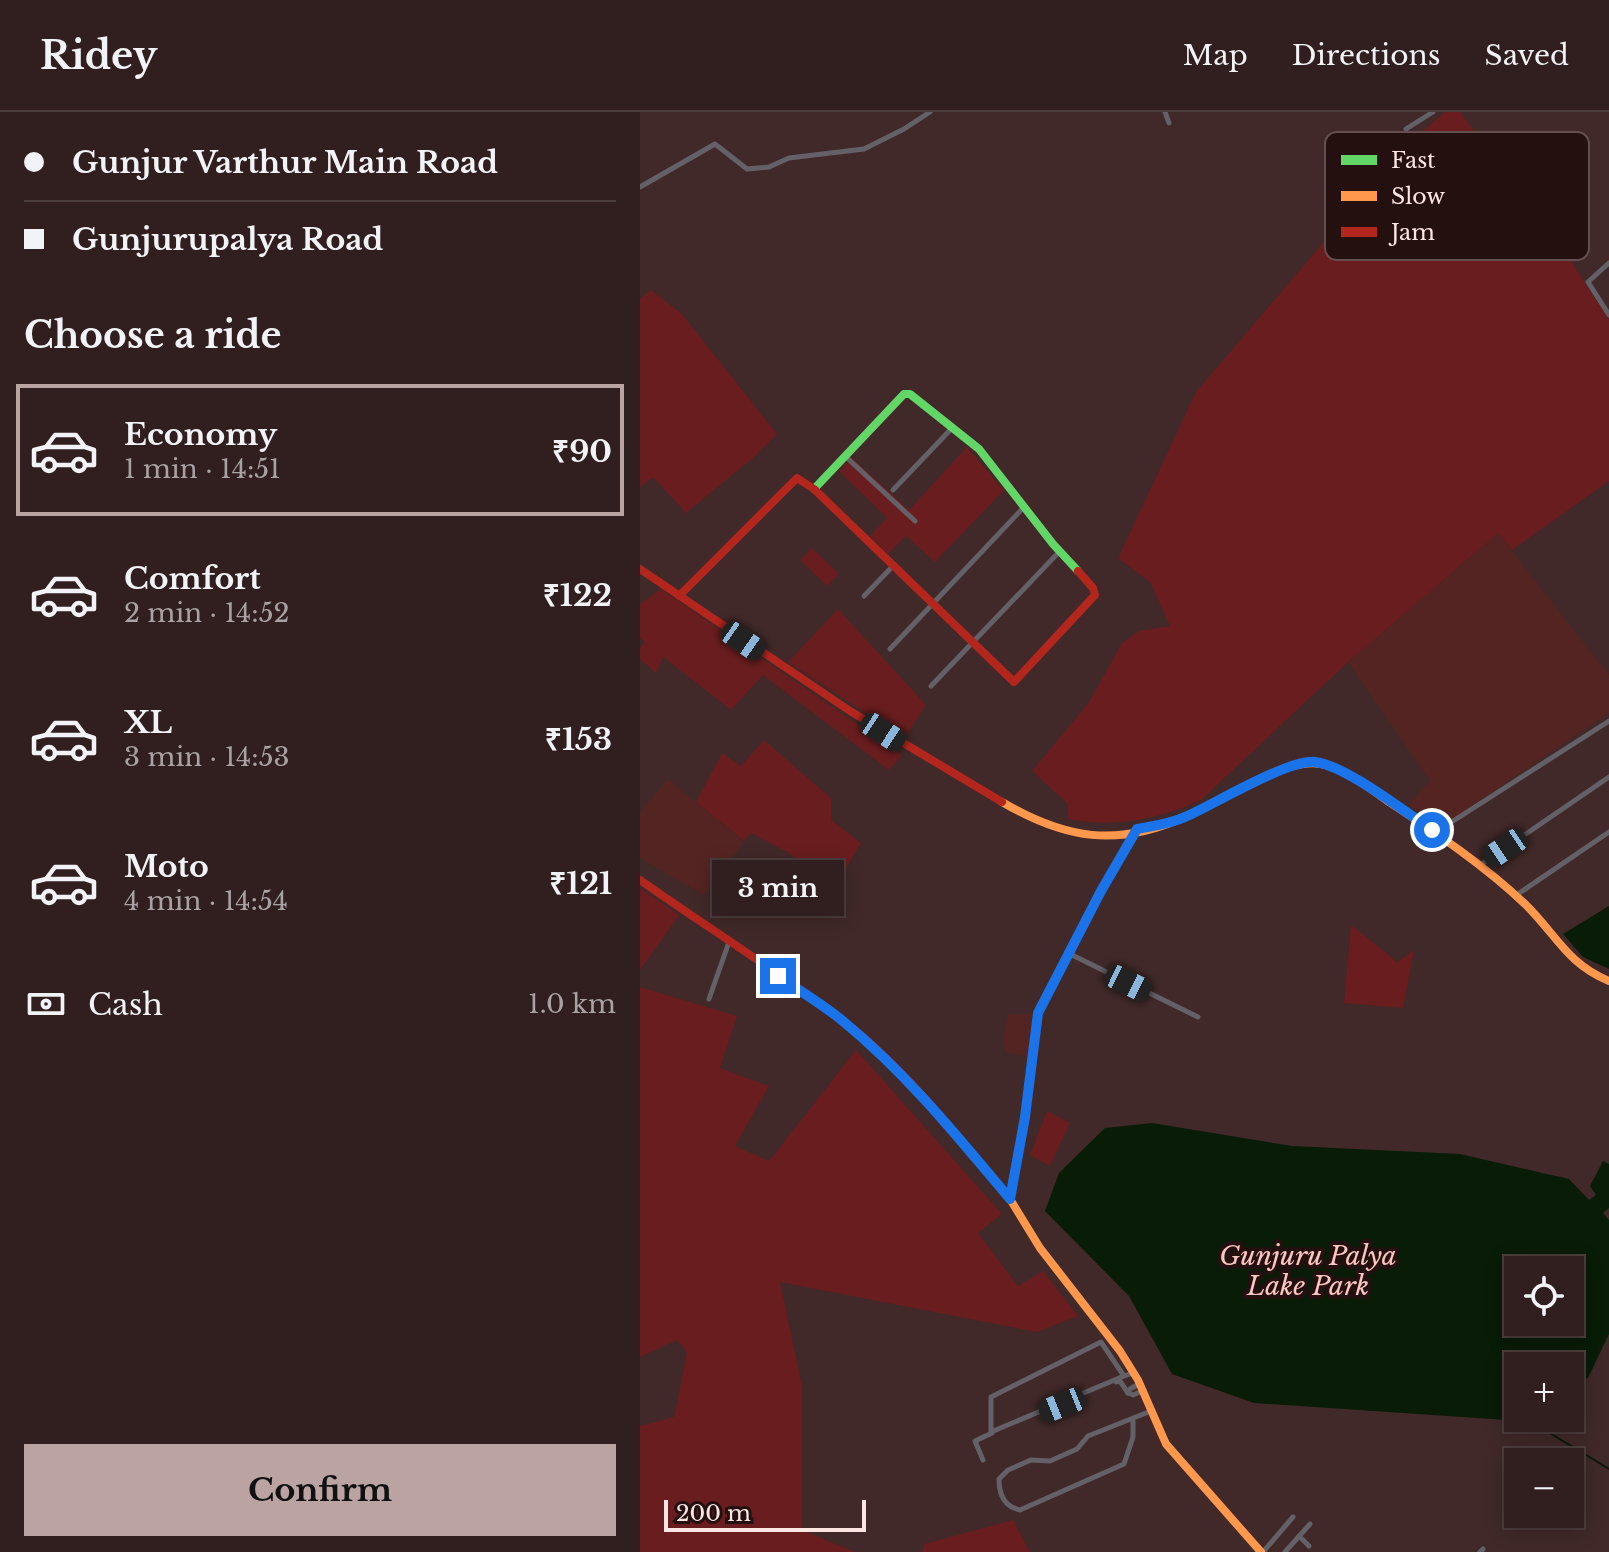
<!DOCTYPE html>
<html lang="en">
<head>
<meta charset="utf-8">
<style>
  body { margin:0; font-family:"Libre Baskerville",serif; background:#3c2c2b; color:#f1f3f6; height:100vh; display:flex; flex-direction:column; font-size:30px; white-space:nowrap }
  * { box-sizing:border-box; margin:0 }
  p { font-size:26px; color:#a8a2a4 }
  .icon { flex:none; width:44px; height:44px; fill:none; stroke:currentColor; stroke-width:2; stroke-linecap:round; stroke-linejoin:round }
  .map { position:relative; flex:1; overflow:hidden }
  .panel { display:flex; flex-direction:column; background:#301f1e; width:640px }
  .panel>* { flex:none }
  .guide { display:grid; align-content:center; height:176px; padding:0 24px; background:#301f1e }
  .tools { position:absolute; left:864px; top:1144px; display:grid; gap:16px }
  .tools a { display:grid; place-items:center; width:80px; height:80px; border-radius:0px; background:#301f1e; box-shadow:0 4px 20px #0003,0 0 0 2px #4b3d3c; font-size:40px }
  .scale { position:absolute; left:24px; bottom:20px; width:202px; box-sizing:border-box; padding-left:8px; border:4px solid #fde5e3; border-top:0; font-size:22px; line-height:28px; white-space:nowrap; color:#fde5e3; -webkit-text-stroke:6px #24100f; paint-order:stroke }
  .end { position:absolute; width:36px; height:36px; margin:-18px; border:10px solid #1a73e8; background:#fff; box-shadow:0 0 0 4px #fff }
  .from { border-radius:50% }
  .bubble { position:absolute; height:56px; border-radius:0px; background:#301f1e; box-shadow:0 4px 20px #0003,0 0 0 2px #4b3d3c; font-size:26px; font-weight:800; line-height:56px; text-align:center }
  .car { position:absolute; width:24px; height:48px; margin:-24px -12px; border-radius:10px; box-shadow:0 0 6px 2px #0007; background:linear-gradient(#222 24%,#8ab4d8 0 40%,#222 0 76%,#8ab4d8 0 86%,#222 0) }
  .guide b { display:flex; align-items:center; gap:28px; height:76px; font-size:30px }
  .guide b+b { border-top:2px solid #4b3d3c }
  .guide i { width:20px; height:20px; background:#f1f3f6 }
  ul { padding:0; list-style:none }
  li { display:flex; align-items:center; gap:24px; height:132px; margin:0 16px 12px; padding:0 8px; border:4px solid transparent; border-radius:0px }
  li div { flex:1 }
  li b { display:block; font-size:30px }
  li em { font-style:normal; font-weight:800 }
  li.selected { border-color:#bba3a2 }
  li>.icon { width:72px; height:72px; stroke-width:1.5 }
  h2 { padding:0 24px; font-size:36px; line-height:96px }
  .pay { display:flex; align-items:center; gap:20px; height:88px; padding:0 24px; font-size:30px }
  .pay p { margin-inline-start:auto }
  .cta { display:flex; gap:16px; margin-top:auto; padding:16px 24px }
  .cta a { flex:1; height:92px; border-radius:0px; background:#bba3a2; color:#111; font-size:32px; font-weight:800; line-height:92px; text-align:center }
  header { display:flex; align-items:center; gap:48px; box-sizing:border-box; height:112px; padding:0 40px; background:#301f1e; border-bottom:2px solid #4b3d3c }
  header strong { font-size:38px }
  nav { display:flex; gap:44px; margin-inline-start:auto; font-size:28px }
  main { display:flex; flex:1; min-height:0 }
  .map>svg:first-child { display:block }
  .built { fill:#532422 }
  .green { fill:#691d1e }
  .water { fill:#091c08; fill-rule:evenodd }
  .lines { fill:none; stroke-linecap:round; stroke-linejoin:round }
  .stream { stroke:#091c08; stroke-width:2 }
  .street { stroke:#636167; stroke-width:5 }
  .fast { stroke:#63d668; stroke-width:8 }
  .slow { stroke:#ff974d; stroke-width:8 }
  .jam { stroke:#b3261e; stroke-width:8 }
  .route { stroke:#1a73e8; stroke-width:10 }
  .labels { text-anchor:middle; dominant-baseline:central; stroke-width:8; stroke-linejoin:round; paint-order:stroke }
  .park-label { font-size:26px; font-style:italic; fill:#fdc6c1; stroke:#24100f }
  .key { fill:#24100f; stroke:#65504f; stroke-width:2 }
  .key-label { font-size:22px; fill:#fde5e3 }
</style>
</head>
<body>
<header>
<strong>Ridey</strong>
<nav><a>Map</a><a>Directions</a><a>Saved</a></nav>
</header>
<main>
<section class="panel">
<div class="guide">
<b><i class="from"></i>Gunjur Varthur Main Road</b>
<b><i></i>Gunjurupalya Road</b>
</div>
<h2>Choose a ride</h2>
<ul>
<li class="selected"><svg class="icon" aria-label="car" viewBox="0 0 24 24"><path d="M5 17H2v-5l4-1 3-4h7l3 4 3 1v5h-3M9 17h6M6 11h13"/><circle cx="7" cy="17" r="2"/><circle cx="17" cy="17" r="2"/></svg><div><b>Economy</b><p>1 min · 14:51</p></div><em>₹90</em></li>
<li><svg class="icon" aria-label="car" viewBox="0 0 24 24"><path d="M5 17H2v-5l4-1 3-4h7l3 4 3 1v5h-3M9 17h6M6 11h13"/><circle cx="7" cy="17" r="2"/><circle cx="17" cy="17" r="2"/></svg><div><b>Comfort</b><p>2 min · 14:52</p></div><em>₹122</em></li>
<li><svg class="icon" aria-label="car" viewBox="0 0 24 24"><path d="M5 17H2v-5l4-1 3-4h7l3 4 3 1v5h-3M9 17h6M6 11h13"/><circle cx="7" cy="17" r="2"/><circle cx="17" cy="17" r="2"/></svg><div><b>XL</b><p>3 min · 14:53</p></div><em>₹153</em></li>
<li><svg class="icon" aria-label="car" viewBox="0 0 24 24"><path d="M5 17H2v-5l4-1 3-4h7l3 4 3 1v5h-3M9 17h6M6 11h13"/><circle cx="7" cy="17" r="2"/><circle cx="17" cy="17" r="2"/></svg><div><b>Moto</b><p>4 min · 14:54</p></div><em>₹121</em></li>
</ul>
<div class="pay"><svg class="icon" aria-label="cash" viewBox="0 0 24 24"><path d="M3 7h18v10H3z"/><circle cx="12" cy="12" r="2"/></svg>Cash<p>1.0 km</p></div>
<div class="cta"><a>Confirm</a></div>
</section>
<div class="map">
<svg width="969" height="1440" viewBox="0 0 969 1440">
  <rect width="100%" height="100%" fill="#402928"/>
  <g class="built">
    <path d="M858,421L969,563V601L802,714L768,693L790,669L708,550Z"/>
    <path d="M28,667L104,730L64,783L0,746V700Z"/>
    <path d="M368,902H392L389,945L366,940L363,928Z"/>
  </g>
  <g class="green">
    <path d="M805,0H820L933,152L969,208V369L872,438L858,421L708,550L561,688C517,708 474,716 427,707L428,692L392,659L449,590L482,531L499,519L530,514L510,470L478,446L556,280L767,32Z"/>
    <path d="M11,178L41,201L137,322L113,346L46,401L13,365L0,375V187Z"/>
    <path d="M327,335L364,378L295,450L266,424L248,442L230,424L247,406L199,359L211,345L269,398Z"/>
    <path d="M172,436L199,462L187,474L160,448Z"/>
    <path d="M21,477L262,643L249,658L123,563L91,598L23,545L16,561L0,547V536L5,530L0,526V492Z"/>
    <path d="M198,497L286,593L264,626L148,550Z"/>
    <path d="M124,628L191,686V708L221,731L191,781L149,741L111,721L104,729L56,690L82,641L101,654Z"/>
    <path d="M0,776L39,803L0,858Z"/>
    <path d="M711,813L757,850L774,838L763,896L704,891Z"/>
    <path d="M0,875L97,904L80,956L129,974L95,1034L129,1049L216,938L362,1102L338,1121L378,1174L403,1159L438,1204L397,1220L140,1170L162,1274V1418L215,1440H0V1314L34,1305L47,1241L37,1228L0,1245Z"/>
    <path d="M407,999L430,1011L410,1054L390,1043Z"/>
    <path d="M373,1408L390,1440H282L284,1432Z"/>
  </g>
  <g class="water">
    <path d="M969,794V857L943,845L923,822Z"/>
    <path d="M512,1011L652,1034L820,1042L929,1067L949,1088L956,1083L950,1074L963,1049L969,1052V1096L963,1101L969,1108V1222L948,1266L930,1278V1254H878V1302L867,1308L614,1291L532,1262L489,1184L405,1099L419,1061L465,1016ZM930,1158V1210H878V1158Z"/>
  </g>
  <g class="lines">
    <path class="stream" d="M885,1306L969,1357"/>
    <g class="street">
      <path d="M525,0L529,11"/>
      <path d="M766,17L793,0"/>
      <path d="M0,75L75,32L107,57L129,55L149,46L224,37L264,17L290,0"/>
      <path d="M969,151L948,170L969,203"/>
      <path d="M205,344L275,409"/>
      <path d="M253,378L313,315"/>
      <path d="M224,484L252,455"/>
      <path d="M250,537L384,395"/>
      <path d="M291,574L419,440"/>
      <path d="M796,720L969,609"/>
      <path d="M839,754L969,665"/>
      <path d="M875,784L969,720"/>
      <path d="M428,841L558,905"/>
      <path d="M69,887L89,830"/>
      <path d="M370,1087L385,1005L398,901L461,779L496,718"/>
      <path d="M484,1264L351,1320V1285L461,1230L484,1264L493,1261"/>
      <path d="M476,1270L480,1269L488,1281"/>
      <path d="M499,1272L490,1277L488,1281L493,1283L502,1279"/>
      <path d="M493,1306V1325L484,1352L380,1398C365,1395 359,1383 359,1367L368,1358L391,1348L410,1349L437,1337L448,1324L511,1299"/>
      <path d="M343,1348L335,1329L352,1321"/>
      <path d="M659,1424L669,1434"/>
      <path d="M623,1440L653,1405"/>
      <path d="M645,1440L670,1412"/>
      <path d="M840,1440L843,1437"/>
    </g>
    <path class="fast" d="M174,377L264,282H270L339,337L413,432L438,459"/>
    <g class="slow">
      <path d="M362,690C425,727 477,736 547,704C571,693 593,680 617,669C636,660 659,648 681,652C705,656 729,676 749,690C796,721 844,753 885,792C916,822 927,852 969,869"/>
      <path d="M327,1036L370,1087L400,1136L480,1239L498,1268L526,1332L621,1440"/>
    </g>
    <g class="jam">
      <path d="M0,457L210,599L362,690"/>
      <path d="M39,484L157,366L174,377L374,570L455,483L453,476L438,459"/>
      <path d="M0,768C67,815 137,859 202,908C250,945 289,990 327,1036"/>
    </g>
  </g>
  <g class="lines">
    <path class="route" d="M138,864C160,879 184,893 204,910C267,962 318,1025 370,1087L385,1005L398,901L461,779L497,717C513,714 530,712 545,705C573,693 648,647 675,650C705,653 765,700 792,718"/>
  </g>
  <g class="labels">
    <g class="park-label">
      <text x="668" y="1144">Gunjuru Palya<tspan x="668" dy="30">Lake Park</tspan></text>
    </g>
  </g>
  <rect x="685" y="20" width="264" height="128" rx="12" class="key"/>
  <rect x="701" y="43" width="36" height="10" fill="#63d668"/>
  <rect x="701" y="79" width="36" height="10" fill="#ff974d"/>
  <rect x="701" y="115" width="36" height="10" fill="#b3261e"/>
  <g class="key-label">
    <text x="751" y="56">Fast</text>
    <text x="751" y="92">Slow</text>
    <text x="751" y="128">Jam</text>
  </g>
</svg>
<div class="tools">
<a><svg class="icon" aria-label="locate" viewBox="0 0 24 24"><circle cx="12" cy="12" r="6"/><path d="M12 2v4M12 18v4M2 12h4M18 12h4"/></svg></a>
<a>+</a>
<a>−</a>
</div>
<div class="scale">200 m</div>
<i class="end from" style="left:792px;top:718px"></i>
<i class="end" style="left:138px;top:864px"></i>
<div class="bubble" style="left:72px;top:748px;width:132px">3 min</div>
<i class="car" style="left:103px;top:529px;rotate:125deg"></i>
<i class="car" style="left:243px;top:620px;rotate:123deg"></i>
<i class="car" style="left:865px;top:736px;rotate:236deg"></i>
<i class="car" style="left:488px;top:871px;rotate:116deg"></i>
<i class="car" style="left:422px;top:1293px;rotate:248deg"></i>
</div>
</main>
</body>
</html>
